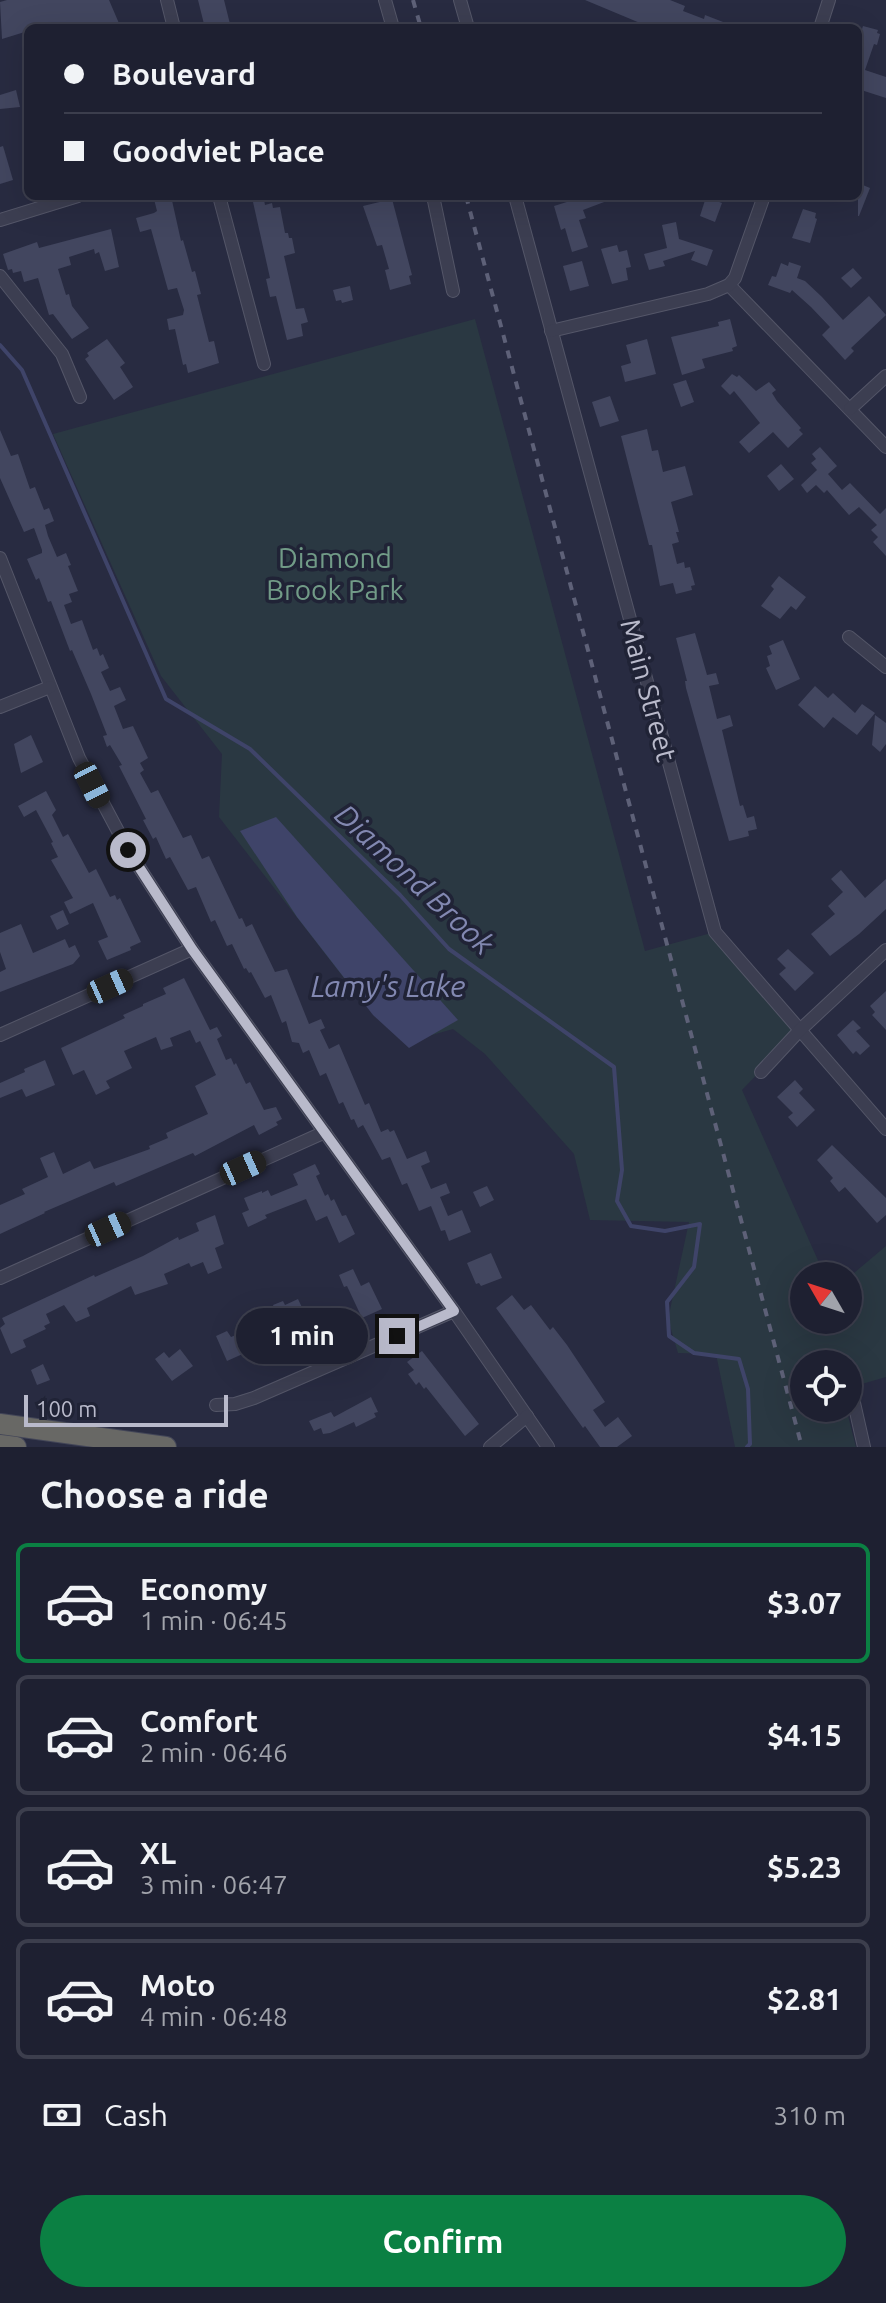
<!DOCTYPE html>
<html lang="en">
<head>
<meta charset="utf-8">
<style>
  body { margin:0; font-family:Ubuntu,sans-serif; background:#2b2d3d; color:#f1f3f6; height:100vh; display:flex; flex-direction:column; font-size:30px; white-space:nowrap }
  * { box-sizing:border-box; margin:0 }
  p { font-size:26px; color:#a1a3ab }
  .icon { flex:none; width:44px; height:44px; fill:none; stroke:currentColor; stroke-width:2; stroke-linecap:round; stroke-linejoin:round }
  .map { position:relative; height:1447px; overflow:hidden }
  .panel { display:flex; flex-direction:column; background:#1e2031; flex:1 }
  .panel>* { flex:none }
  .top-card { position:absolute; left:24px; top:24px; width:838px; height:176px; border-radius:12px; box-shadow:0 8px 32px #0002,0 0 0 2px #3c3e4d; display:grid; align-content:center; height:176px; padding:0 40px; background:#1e2031 }
  .needle { width:52px; rotate:309deg }
  .controls { position:absolute; left:790px; top:1262px; display:grid; gap:16px }
  .controls a { display:grid; place-items:center; width:72px; height:72px; border-radius:50%; background:#1e2031; box-shadow:0 8px 32px #0002,0 0 0 2px #3c3e4d; font-size:40px }
  .scale { position:absolute; left:24px; bottom:20px; width:204px; box-sizing:border-box; padding-left:8px; border:4px solid #b9bacb; border-top:0; font-size:22px; line-height:28px; white-space:nowrap; color:#b9bacb; -webkit-text-stroke:6px #202336; paint-order:stroke }
  .end { position:absolute; width:36px; height:36px; margin:-18px; border:10px solid #b9bacb; background:#111; box-shadow:0 0 0 4px #111 }
  .from { border-radius:50% }
  .bubble { position:absolute; height:56px; border-radius:28px; background:#1e2031; box-shadow:0 8px 32px #0002,0 0 0 2px #3c3e4d; font-size:26px; font-weight:600; line-height:56px; text-align:center }
  .car { position:absolute; width:24px; height:48px; margin:-24px -12px; border-radius:10px; box-shadow:0 0 6px 2px #0007; background:linear-gradient(#222 24%,#8ab4d8 0 40%,#222 0 76%,#8ab4d8 0 86%,#222 0) }
  .top-card b { display:flex; align-items:center; gap:28px; height:76px; font-size:30px }
  .top-card b+b { border-top:2px solid #3c3e4d }
  .top-card i { width:20px; height:20px; background:#f1f3f6 }
  ul { padding:0; list-style:none }
  li { display:flex; align-items:center; gap:24px; height:120px; margin:0 16px 12px; padding:0 24px; border:4px solid #3c3e4d; border-radius:12px }
  li div { flex:1 }
  li b { display:block; font-size:30px }
  li em { font-style:normal; font-weight:600 }
  li.on { border-color:#0b8043 }
  li>.icon { width:72px; height:72px; stroke-width:1.5 }
  h2 { padding:0 40px; font-size:36px; line-height:96px }
  .pay { display:flex; align-items:center; gap:20px; height:88px; padding:0 40px; font-size:30px }
  .pay p { margin-inline-start:auto }
  .action { display:flex; gap:16px; margin-top:auto; padding:16px 40px }
  .action a { flex:1; height:92px; border-radius:48px; background:#0b8043; color:#fff; font-size:32px; font-weight:600; line-height:92px; text-align:center }
  .map>svg:first-child { display:block }
  .green { fill:#2a3842 }
  .water { fill:#3f4469 }
  .lines { fill:none; stroke-linecap:round; stroke-linejoin:round }
  .stream { stroke:#3f4469; stroke-width:4 }
  .building { fill:#42465f }
  .minor-casing { stroke:#545668; stroke-width:14 }
  .trunk-casing { stroke:#434658; stroke-width:22 }
  .minor { stroke:#3c3e51; stroke-width:12 }
  .trunk { stroke:#686865; stroke-width:20 }
  .rail { stroke:#5e6178; stroke-width:4; stroke-dasharray:8 8; stroke-linecap:butt }
  .route { stroke:#b9bacb; stroke-width:10 }
  .labels { text-anchor:middle; dominant-baseline:central; stroke-width:7; stroke-linejoin:round; paint-order:stroke }
  .park-label { font-size:28px; fill:#719b87; stroke:#202336 }
  .street-label { font-size:28px; fill:#b9bacb; stroke:#202336 }
  .water-label { font-size:30px; font-style:italic; fill:#8288b1; stroke:#202336 }
</style>
</head>
<body>
<div class="map">
<svg width="886" height="1447" viewBox="0 0 886 1447">
  <rect width="100%" height="100%" fill="#282b41"/>
  <path class="green" d="M475,319L645,951L715,932L800,1030L742,1090L825,1276H804V1320H848V1278L886,1246V1377L848,1388V1364H804V1408H846L856,1447H735L716,1354L678,1353L668,1319L689,1222L590,1220L574,1154L485,1054L453,1029L408,1042L347,982L219,817L222,754L161,676L53,434Z"/>
  <path class="water" d="M276,817L458,1020L409,1048L373,1015L297,917L240,831Z"/>
  <g class="lines">
    <path class="stream" d="M0,345L22,370L166,699L250,749L400,895L449,949L614,1067L622,1170L617,1201L631,1226L665,1231L700,1224L694,1267L667,1302L669,1336L694,1353L739,1359L748,1389L750,1444L747,1447"/>
  </g>
  <g class="building">
    <path d="M7,0H109L121,28H28V31L2,39L0,2Z"/>
    <path d="M198,0H224L231,28H205Z"/>
    <path d="M585,0H670L685,6L683,11L704,19L705,15L736,27L652,28Z"/>
    <path d="M863,26L878,30L877,33L880,34L877,45L874,44L865,70L886,77V98L858,89V41Z"/>
    <path d="M16,90L20,107L0,109V95Z"/>
    <path d="M3,146L13,180L0,184V147Z"/>
    <path d="M858,183L870,188L859,216H858Z"/>
    <path d="M167,196H171L181,241L183,240L192,272L195,271L201,294L197,295L209,342L214,341L219,363L188,373L186,364L183,365L175,329L169,330L167,319L183,315L184,310L177,288L168,290L151,229L140,232L136,218L154,213L157,211L154,199Z"/>
    <path d="M586,196H620L583,210L586,218L579,220L588,247L572,252L565,228L561,230L554,206Z"/>
    <path d="M706,197L722,203L715,222L700,216Z"/>
    <path d="M392,199L412,275L409,276L411,284L390,290L385,270L389,269L382,245L377,246L363,206Z"/>
    <path d="M264,200L265,205L272,203L273,208L280,207L285,233H288L289,238H292L295,253L284,256L296,309L304,308L308,322L301,324L303,336L287,340L276,296L270,297L266,279L270,278L253,202Z"/>
    <path d="M803,209L816,213L815,218L817,219L810,243L792,238Z"/>
    <path d="M676,222L679,239L713,250L707,266L691,260L695,251L663,261L665,266L649,270L644,254L667,248L662,225Z"/>
    <path d="M111,229L119,267L105,271L99,252L95,254L94,249L69,257L71,265L58,269L66,295L69,294L72,306L89,328L72,339L53,314L49,315L38,278L24,282L21,271L13,273L12,269L8,270L3,254L37,242L39,248Z"/>
    <path d="M617,245L619,252L627,250L631,267L626,268L628,280L612,284L601,249Z"/>
    <path d="M582,261L589,286L570,291L563,266Z"/>
    <path d="M789,262L801,266L797,278L805,281L822,297L843,320L869,296L886,315L851,348L854,351L845,360L822,335L830,327L811,307L792,290L790,293L768,285L772,276L776,277L781,263L788,266Z"/>
    <path d="M853,268L862,278L851,288L841,278Z"/>
    <path d="M350,286L353,300L342,303L341,300L336,301L333,290Z"/>
    <path d="M730,319L737,346L732,348L733,351L702,359L705,368L682,375L671,337L719,326L718,322Z"/>
    <path d="M107,339L125,363L120,367L133,387L114,400L85,359L89,356L87,353Z"/>
    <path d="M647,339L656,374L625,382L621,366L631,363L626,345Z"/>
    <path d="M732,374L737,377L739,375L756,391L769,382L776,390L772,393L777,401L801,428L799,430L803,434L788,448L773,432L749,453L739,442L760,423L734,391L730,395L721,386Z"/>
    <path d="M686,380L694,402L681,407L673,384Z"/>
    <path d="M610,396L619,421L600,427L592,402Z"/>
    <path d="M647,429L652,451L658,450L663,472L685,466L693,495L671,502L679,532H676L679,542L672,544L677,564L684,562L685,568L690,567L695,585L691,586L692,590L676,594L673,583L660,586L652,545H649L621,436Z"/>
    <path d="M0,430L11,456L18,454L30,489L35,487L44,510L49,508L54,521L45,525L48,536L57,557L66,553L71,565L68,566L78,591L69,594L72,602L64,605L71,624L82,620L93,650L97,648L100,656L103,654L109,668L101,672L110,691L120,687L126,700L114,706L123,729L133,726L148,758L140,763L144,770L140,773L151,793L158,790L183,838L191,835L202,859L209,856L239,919L242,918L246,927L252,924L275,972L287,969L309,1024L321,1019L325,1028L320,1030L329,1049L339,1044L365,1105L369,1103L381,1132L388,1129L390,1132L394,1130L407,1159L426,1151L430,1162L421,1166L431,1189L446,1183L450,1193L440,1197L448,1216L462,1210L471,1232L449,1241L445,1230L441,1231L431,1206L419,1211L407,1183L402,1185L390,1157L382,1160L363,1125L358,1128L354,1119L351,1120L343,1102L339,1104L326,1073L320,1076L309,1050L303,1053L299,1043L292,1042L286,1021L282,1023L271,995L265,998L251,972L249,973L246,968L244,969L232,944L227,946L215,920L211,922L196,887L188,890L170,857L166,859L156,837L153,839L143,820L146,819L119,766L122,765L110,745L107,747L103,736L107,735L91,694L72,650L70,651L51,601L48,602L39,578L36,580L27,559L42,553V550L34,528L24,532L0,478Z"/>
    <path d="M820,447L837,466L828,474L842,490L850,483L880,514L886,508V556L873,542L878,537L871,530L877,525L859,507L849,515L827,490L824,493L816,485L807,493L801,485L817,470L811,463L816,459L812,454Z"/>
    <path d="M781,464L794,479L779,491L767,476Z"/>
    <path d="M779,576L806,597L796,610L791,606L780,619L761,606L774,589L771,586Z"/>
    <path d="M695,633L707,675L716,673L719,684L709,686L717,719L730,715L733,726L722,730L740,806L743,805L747,818L754,816L757,829L748,831L749,836L729,841L686,688L685,681H687L676,638Z"/>
    <path d="M783,640L800,679L776,690L766,668L770,666L767,656L772,654L769,646Z"/>
    <path d="M815,686L828,698L833,693L855,713L862,704L875,713L857,735L833,717L824,728L798,705Z"/>
    <path d="M875,715L886,723V744L880,752L872,745Z"/>
    <path d="M31,735L43,762L21,773L14,744Z"/>
    <path d="M46,791L56,810L52,815L63,837L68,834L89,873L96,869L110,897L115,895L117,900L120,898L141,942L130,947L131,950L107,960L98,941L108,937L93,903L70,914L64,902L73,898L51,860L58,857L51,843L53,842L36,810L24,817L18,806Z"/>
    <path d="M841,870L865,898L886,879V909L859,934L830,956L811,934L835,914L828,906L843,892L831,879Z"/>
    <path d="M63,910L69,924L57,930L50,916Z"/>
    <path d="M21,924L33,953L65,939L69,948L75,945L80,956L73,964L0,992V972L6,969L0,952V933Z"/>
    <path d="M788,949L814,973L795,991L779,974L786,968L777,959Z"/>
    <path d="M184,978L210,1030L217,1027L222,1036L217,1039L226,1060L231,1058L234,1065L236,1063L246,1084L250,1082L264,1110L276,1107L282,1119L276,1122L278,1125L259,1135L254,1125L195,1156L193,1153L116,1186L114,1182L44,1212L45,1213L0,1234V1205L25,1194L22,1189L48,1177L40,1158L54,1152L63,1174L90,1161L94,1169L150,1149L149,1146L168,1138L166,1133L208,1114L195,1086L216,1075L200,1041L196,1043L190,1030L170,1038L173,1046L161,1050L156,1037L124,1051L132,1068L106,1081L110,1088L96,1095L84,1070L73,1075L61,1048L125,1018L123,1015L143,1006V1004L166,994L163,988Z"/>
    <path d="M886,991V1030L872,1015L875,1012L870,1006Z"/>
    <path d="M853,1020L861,1028L856,1031L870,1046L860,1055L856,1051L853,1054L837,1035Z"/>
    <path d="M45,1060L55,1085L26,1097L22,1089L0,1098V1083L25,1072L24,1069Z"/>
    <path d="M795,1080L803,1089L799,1093L815,1110L797,1127L788,1117L793,1113L777,1097Z"/>
    <path d="M832,1145L886,1198V1215L877,1223L845,1187L839,1192L830,1181L833,1178L817,1160Z"/>
    <path d="M315,1164L320,1174L316,1176L325,1196L328,1194L331,1201L334,1199L342,1216L346,1215L355,1234L339,1243L327,1216L316,1221L306,1199L265,1215L267,1218L248,1227L242,1213L249,1210L244,1198L262,1191V1193L268,1190L271,1196L298,1185L293,1174Z"/>
    <path d="M487,1186L494,1200L480,1207L473,1192Z"/>
    <path d="M215,1215L224,1244L215,1248L222,1268L208,1274L203,1262L191,1267L189,1263L164,1274L168,1284L135,1295L131,1286L87,1308L90,1316L76,1322L64,1305L46,1314L50,1323L44,1326L46,1329L23,1340L26,1347L11,1354L0,1328L5,1324L2,1318L94,1275L95,1277L143,1256L178,1237L179,1240L199,1231L196,1223Z"/>
    <path d="M491,1253L502,1278L481,1286L479,1283L476,1284L467,1263Z"/>
    <path d="M353,1269L361,1286L369,1282L382,1309L362,1318L347,1286L344,1287L339,1275Z"/>
    <path d="M512,1295L524,1310L531,1305L550,1330L553,1327L567,1345L605,1402L593,1410L605,1427L618,1417L632,1436L617,1447H600L585,1426L583,1428L496,1308Z"/>
    <path d="M298,1299L307,1318L276,1334L267,1314L275,1311L273,1305L283,1301L285,1305Z"/>
    <path d="M248,1330L256,1348L227,1361L216,1336L227,1331L231,1337Z"/>
    <path d="M180,1349L193,1366L172,1381L155,1359L164,1352L169,1358Z"/>
    <path d="M422,1351L479,1424L465,1436L426,1387L424,1389L419,1382L416,1385L408,1374L414,1370L407,1362Z"/>
    <path d="M43,1364L50,1380L37,1385L31,1370Z"/>
    <path d="M371,1397L378,1412L374,1413L376,1417L356,1427L354,1422L330,1433L323,1434L321,1428L314,1431L309,1421L331,1412L334,1417Z"/>
  </g>
  <g class="lines">
    <g class="minor-casing">
      <g id="minor">
        <path d="M167,0L174,28"/>
        <path d="M385,0L393,28"/>
        <path d="M460,0L468,28"/>
        <path d="M820,28L829,0"/>
        <path d="M219,196L264,364"/>
        <path d="M433,196L453,291"/>
        <path d="M515,196L715,932L886,1129"/>
        <path d="M0,220L78,196"/>
        <path d="M0,276L62,354L80,397"/>
        <path d="M729,285L886,447"/>
        <path d="M551,331L708,294L729,285L735,278L764,196"/>
        <path d="M850,409L886,376"/>
        <path d="M0,558L79,758L128,850L192,949L454,1311L548,1447"/>
        <path d="M849,637L886,667"/>
        <path d="M0,707L50,687"/>
        <path d="M0,1035L192,949"/>
        <path d="M761,1072L800,1030L886,950"/>
        <path d="M0,1278L325,1132"/>
        <path d="M852,1394L864,1447"/>
        <path d="M216,1405L235,1404L254,1398L454,1311"/>
        <path d="M490,1447L527,1416"/>
      </g>
    </g>
    <g class="trunk-casing">
      <g id="trunk">
        <path d="M0,1424L166,1447"/>
        <path d="M0,1445L16,1447"/>
      </g>
    </g>
    <use href="#minor" class="minor"/>
    <use href="#trunk" class="trunk"/>
    <g class="rail">
      <path d="M413,0L421,28"/>
      <path d="M466,196L802,1447"/>
    </g>
  </g>
  <g class="lines">
    <path class="route" d="M128,850L192,949L454,1311L397,1336"/>
  </g>
  <g class="labels">
    <g class="park-label">
      <text x="335" y="557">Diamond<tspan x="335" dy="32">Brook Park</tspan></text>
    </g>
    <g class="street-label">
      <text transform="translate(649 690) rotate(75)">Main Street</text>
    </g>
    <g class="water-label">
      <text transform="translate(415 879) rotate(43)">Diamond Brook</text>
      <text x="388" y="986">Lamy's Lake</text>
    </g>
  </g>
</svg>
<div class="controls">
<a><svg class="needle" viewBox="-14 -14 28 28"><path d="M0-13l5 13h-10z" fill="#e53935"/><path d="M0 13l5-13h-10z" fill="#a1a3ab"/></svg></a>
<a><svg class="icon" aria-label="locate" viewBox="0 0 24 24"><circle cx="12" cy="12" r="6"/><path d="M12 2v4M12 18v4M2 12h4M18 12h4"/></svg></a>
</div>
<div class="scale">100 m</div>
<i class="end from" style="left:128px;top:850px"></i>
<i class="end" style="left:397px;top:1336px"></i>
<div class="bubble" style="left:236px;top:1308px;width:132px">1 min</div>
<i class="car" style="left:92px;top:785px;rotate:153deg"></i>
<i class="car" style="left:110px;top:986px;rotate:66deg"></i>
<i class="car" style="left:243px;top:1168px;rotate:66deg"></i>
<i class="car" style="left:108px;top:1229px;rotate:66deg"></i>
<div class="top-card">
<b><i class="from"></i>Boulevard</b>
<b><i></i>Goodviet Place</b>
</div>
</div>
<section class="panel">
<h2>Choose a ride</h2>
<ul>
<li class="on"><svg class="icon" aria-label="car" viewBox="0 0 24 24"><path d="M5 17H2v-5l4-1 3-4h7l3 4 3 1v5h-3M9 17h6M6 11h13"/><circle cx="7" cy="17" r="2"/><circle cx="17" cy="17" r="2"/></svg><div><b>Economy</b><p>1 min · 06:45</p></div><em>$3.07</em></li>
<li><svg class="icon" aria-label="car" viewBox="0 0 24 24"><path d="M5 17H2v-5l4-1 3-4h7l3 4 3 1v5h-3M9 17h6M6 11h13"/><circle cx="7" cy="17" r="2"/><circle cx="17" cy="17" r="2"/></svg><div><b>Comfort</b><p>2 min · 06:46</p></div><em>$4.15</em></li>
<li><svg class="icon" aria-label="car" viewBox="0 0 24 24"><path d="M5 17H2v-5l4-1 3-4h7l3 4 3 1v5h-3M9 17h6M6 11h13"/><circle cx="7" cy="17" r="2"/><circle cx="17" cy="17" r="2"/></svg><div><b>XL</b><p>3 min · 06:47</p></div><em>$5.23</em></li>
<li><svg class="icon" aria-label="car" viewBox="0 0 24 24"><path d="M5 17H2v-5l4-1 3-4h7l3 4 3 1v5h-3M9 17h6M6 11h13"/><circle cx="7" cy="17" r="2"/><circle cx="17" cy="17" r="2"/></svg><div><b>Moto</b><p>4 min · 06:48</p></div><em>$2.81</em></li>
</ul>
<div class="pay"><svg class="icon" aria-label="cash" viewBox="0 0 24 24"><path d="M3 7h18v10H3z"/><circle cx="12" cy="12" r="2"/></svg>Cash<p>310 m</p></div>
<div class="action"><a>Confirm</a></div>
</section>
</body>
</html>
